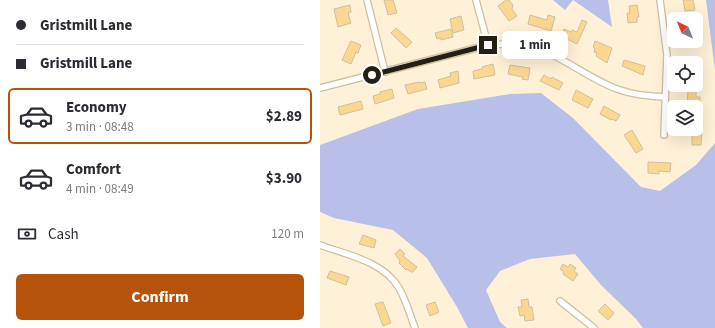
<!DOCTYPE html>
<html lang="en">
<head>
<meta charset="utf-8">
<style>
  body { margin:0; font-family:"Source Sans 3",sans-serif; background:#f2f2f3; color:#2b2b33; height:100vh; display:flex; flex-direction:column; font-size:15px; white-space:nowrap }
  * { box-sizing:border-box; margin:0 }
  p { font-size:13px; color:#7c7c81 }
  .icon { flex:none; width:22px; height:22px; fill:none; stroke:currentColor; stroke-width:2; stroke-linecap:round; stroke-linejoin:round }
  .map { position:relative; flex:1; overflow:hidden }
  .sheet { display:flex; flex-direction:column; background:#fff; width:320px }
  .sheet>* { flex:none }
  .banner { display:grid; align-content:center; height:88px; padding:0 16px; background:#fff }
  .needle { width:26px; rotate:317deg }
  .fabs { position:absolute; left:347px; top:12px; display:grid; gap:8px }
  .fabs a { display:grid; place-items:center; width:36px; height:36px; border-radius:6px; background:#fff; box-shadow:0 4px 16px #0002; font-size:20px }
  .end { position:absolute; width:18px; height:18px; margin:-9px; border:5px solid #251f13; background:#fff; box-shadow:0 0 0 2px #fff }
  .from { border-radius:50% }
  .bubble { position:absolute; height:28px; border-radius:6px; background:#fff; box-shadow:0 4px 16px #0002; font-size:13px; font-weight:700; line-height:28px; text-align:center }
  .banner b { display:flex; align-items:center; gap:14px; height:38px; font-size:15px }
  .banner b+b { border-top:1px solid #e1e1e2 }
  .banner i { width:10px; height:10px; background:#2b2b33 }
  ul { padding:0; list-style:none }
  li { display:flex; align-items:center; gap:12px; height:56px; margin:0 8px 6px; padding:0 8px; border:2px solid transparent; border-radius:6px }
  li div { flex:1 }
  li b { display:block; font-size:15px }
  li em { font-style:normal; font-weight:700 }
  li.current { border-color:#b45309 }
  li>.icon { width:36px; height:36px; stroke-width:1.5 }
  .pay { display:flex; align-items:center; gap:10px; height:44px; padding:0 16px; font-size:15px }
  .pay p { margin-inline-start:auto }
  .button { display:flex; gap:8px; margin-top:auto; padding:8px 16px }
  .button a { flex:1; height:46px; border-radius:6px; background:#b45309; color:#fff; font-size:16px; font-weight:700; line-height:46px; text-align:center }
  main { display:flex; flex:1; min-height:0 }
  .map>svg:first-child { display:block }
  .green { fill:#b8c0e9 }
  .building { fill:#fad891; stroke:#cfc0a0 }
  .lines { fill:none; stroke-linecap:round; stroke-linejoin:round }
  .street-casing { stroke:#cebf9f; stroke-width:8 }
  .street { stroke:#fff; stroke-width:5.5 }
  .route { stroke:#251f13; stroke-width:5 }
</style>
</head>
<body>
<main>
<section class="sheet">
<div class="banner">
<b><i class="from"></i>Gristmill Lane</b>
<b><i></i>Gristmill Lane</b>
</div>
<ul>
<li class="current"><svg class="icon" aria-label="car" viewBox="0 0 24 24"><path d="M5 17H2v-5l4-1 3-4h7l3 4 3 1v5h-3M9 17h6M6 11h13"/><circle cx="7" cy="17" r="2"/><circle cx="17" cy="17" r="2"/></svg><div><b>Economy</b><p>3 min · 08:48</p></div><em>$2.89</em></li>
<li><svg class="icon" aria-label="car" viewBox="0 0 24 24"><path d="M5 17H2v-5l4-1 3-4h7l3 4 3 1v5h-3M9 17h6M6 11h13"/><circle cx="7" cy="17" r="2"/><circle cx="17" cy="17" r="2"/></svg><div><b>Comfort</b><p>4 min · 08:49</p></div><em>$3.90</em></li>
</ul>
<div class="pay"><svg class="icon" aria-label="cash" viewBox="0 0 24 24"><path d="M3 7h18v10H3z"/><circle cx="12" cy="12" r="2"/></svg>Cash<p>120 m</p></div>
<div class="button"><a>Confirm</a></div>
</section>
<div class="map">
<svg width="395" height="328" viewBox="0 0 395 328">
  <rect width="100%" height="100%" fill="#fef1d7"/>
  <g class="green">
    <path d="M233,0H288L292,27L253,0L245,10Z"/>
    <path d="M386,0H395V70Z"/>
    <path d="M221,93L253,118L321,187L340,191L376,165L395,143V328H323L316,319L281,285L255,254L210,259L180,271L166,290L180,322L187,328H148L137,307L107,258L73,230L14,218L0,212V145L98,109L190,94Z"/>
  </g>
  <g class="building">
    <path d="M64,0H73L77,13L68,15Z"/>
    <path d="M186,0H189L193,5L192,9L197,16L189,21L178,6Z"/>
    <path d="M363,0H373L375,10L365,11Z"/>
    <path d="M30,5L31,12L28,13L31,23L18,27L14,9Z"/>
    <path d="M317,5L319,17H317V22L308,23L307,13H310L309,6Z"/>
    <path d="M210,15L227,20L228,15L235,17L231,31L208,24Z"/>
    <path d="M141,16L144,30L133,33L130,19Z"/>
    <path d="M262,20L267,22L257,44L241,36L244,29L251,32L252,30L257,32Z"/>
    <path d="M76,28L92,42L86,48L71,33Z"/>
    <path d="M131,29L133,37L121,40V38L117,39L115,33Z"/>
    <path d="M31,41L41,45L38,53L36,52L31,64L22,60Z"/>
    <path d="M275,41L292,48L287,63L276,56L277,53L274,52L275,48L273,47Z"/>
    <path d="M304,60L325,66L323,75L302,66Z"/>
    <path d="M173,64L175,75L154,79L153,71L162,69V67Z"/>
    <path d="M190,65L210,68L208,80L202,79L203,77L188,74Z"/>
    <path d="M138,71L139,83L120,88L118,80L131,76L130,73Z"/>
    <path d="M224,75L231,79L232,77L243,83L239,90L220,81Z"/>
    <path d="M99,82V83L105,82L107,89L88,94L85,85Z"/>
    <path d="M72,89L74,98L55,104L53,96L60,94V92Z"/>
    <path d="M256,90L273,99L268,108L252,100Z"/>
    <path d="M368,90H376V97H380V103H376V107H367Z"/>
    <path d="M41,101L43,109L20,115L18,107Z"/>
    <path d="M284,106L300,115L296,121L292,119L291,120L280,114Z"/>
    <path d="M376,124L382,125L381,145H372V133H373L374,129H376Z"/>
    <path d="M312,130L323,149L316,153L304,135Z"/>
    <path d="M328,162L351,163L350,172L339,171V174L328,173Z"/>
    <path d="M43,235L56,240L54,248L39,244Z"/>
    <path d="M80,249L85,254L83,256L97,267L93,272H91L87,269L86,270L79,263L80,261L75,254Z"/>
    <path d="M243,264L248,267L250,264L256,268L254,271L258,274L253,281L243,274L244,272L240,269Z"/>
    <path d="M10,271L29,277L26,285L7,278Z"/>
    <path d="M208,299L209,307H212L214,320L205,321L204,315L200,316L198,307H202L201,300Z"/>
    <path d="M63,302L71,323L63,326L55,304Z"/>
    <path d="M115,302L119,312L110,316L106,305Z"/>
    <path d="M285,304L294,313L288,320L278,311Z"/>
  </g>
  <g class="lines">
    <g class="street-casing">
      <g id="street">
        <path d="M47,0L65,72"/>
        <path d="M156,0L168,45"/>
        <path d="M340,0L347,55L344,135"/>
        <path d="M0,88L168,45C180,44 193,43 205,45C238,52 265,77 297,89C313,95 328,96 345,97"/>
        <path d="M0,245C27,255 63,261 79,288C86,300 90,315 95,328"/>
        <path d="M240,301L274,328"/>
      </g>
    </g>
    <use href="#street" class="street"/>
  </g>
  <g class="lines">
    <path class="route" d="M52,75L168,45"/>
  </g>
</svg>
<div class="fabs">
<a><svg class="needle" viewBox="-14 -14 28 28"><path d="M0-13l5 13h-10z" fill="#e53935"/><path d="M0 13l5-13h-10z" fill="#7c7c81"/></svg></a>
<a><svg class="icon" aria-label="locate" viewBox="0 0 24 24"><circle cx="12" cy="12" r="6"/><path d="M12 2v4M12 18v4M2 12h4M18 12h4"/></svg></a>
<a><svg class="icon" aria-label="layers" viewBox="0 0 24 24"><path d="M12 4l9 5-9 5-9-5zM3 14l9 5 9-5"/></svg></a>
</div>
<i class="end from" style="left:52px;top:75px"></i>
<i class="end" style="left:168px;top:45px"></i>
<div class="bubble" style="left:182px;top:31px;width:66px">1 min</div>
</div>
</main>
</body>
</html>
